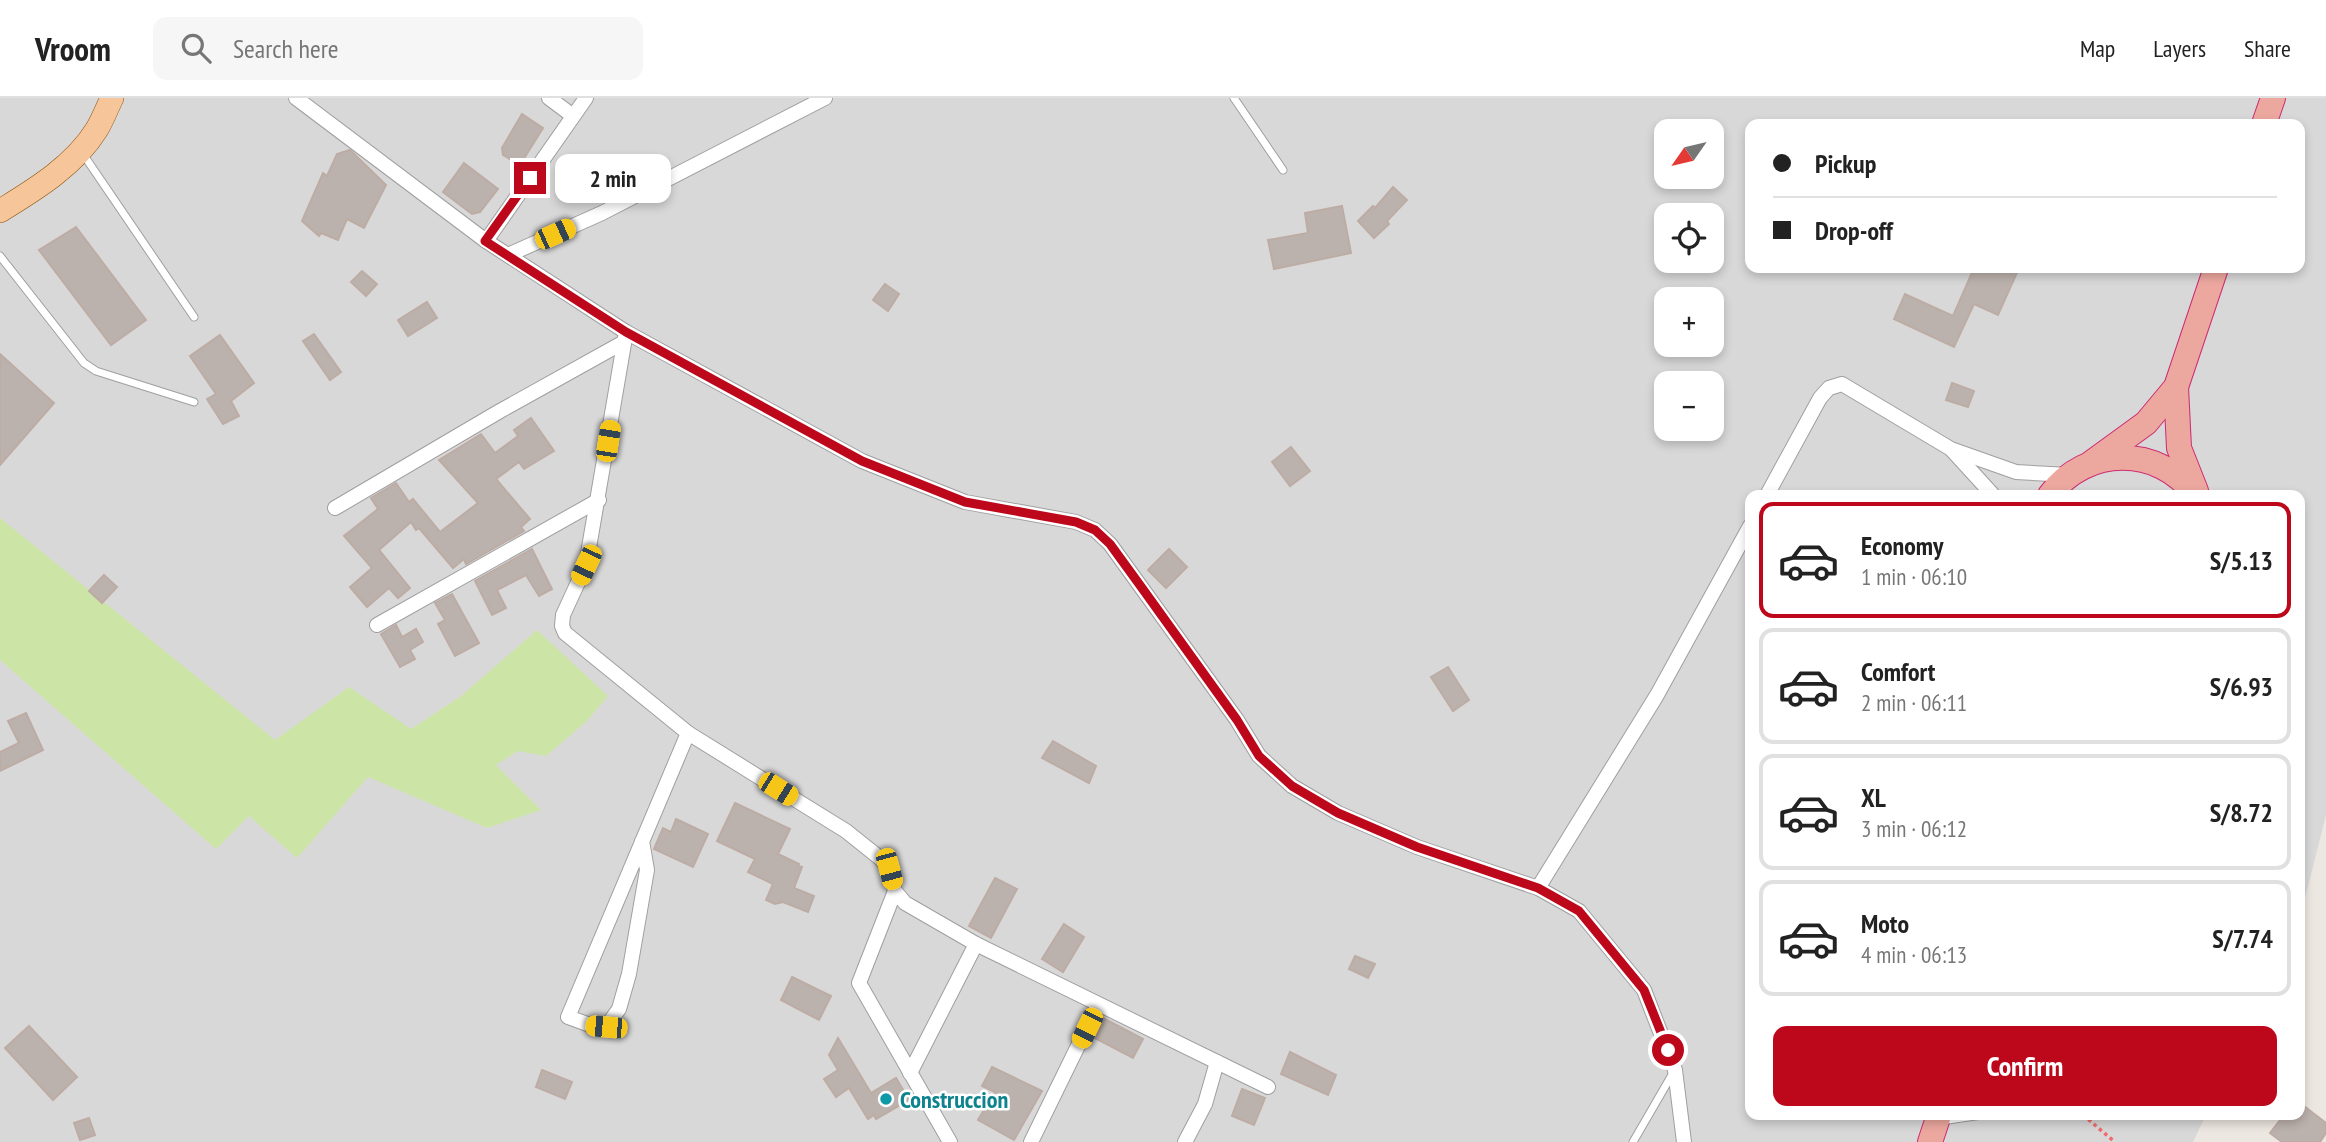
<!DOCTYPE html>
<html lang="en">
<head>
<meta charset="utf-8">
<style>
  body { margin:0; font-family:"PT Sans Narrow",sans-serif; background:#f6f6f6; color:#222; height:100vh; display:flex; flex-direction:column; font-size:26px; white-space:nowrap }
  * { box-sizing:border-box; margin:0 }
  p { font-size:23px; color:#767676 }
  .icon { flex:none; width:38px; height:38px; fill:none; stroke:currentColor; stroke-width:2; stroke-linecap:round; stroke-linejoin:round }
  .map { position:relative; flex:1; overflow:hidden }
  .drawer { position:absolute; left:1745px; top:392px; width:560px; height:630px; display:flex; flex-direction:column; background:#fff; border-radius:14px; box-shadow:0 4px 10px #0003 }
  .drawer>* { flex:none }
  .hud { position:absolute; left:1745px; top:21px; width:560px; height:154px; border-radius:14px; box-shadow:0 4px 10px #0003; display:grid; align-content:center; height:154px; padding:0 28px; background:#fff }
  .needle { width:46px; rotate:236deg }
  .buttons { position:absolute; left:1654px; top:21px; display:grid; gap:14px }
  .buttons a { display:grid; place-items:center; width:70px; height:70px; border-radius:14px; background:#fff; box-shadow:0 4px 10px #0003; font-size:35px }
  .end { position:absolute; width:32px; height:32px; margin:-16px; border:9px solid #bd081b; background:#fff; box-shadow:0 0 0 4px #fff }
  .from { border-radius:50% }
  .bubble { position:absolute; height:49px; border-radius:14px; background:#fff; box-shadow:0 4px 10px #0003; font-size:23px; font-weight:600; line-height:49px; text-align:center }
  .car { position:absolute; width:21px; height:42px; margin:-21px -10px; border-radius:9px; box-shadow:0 0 5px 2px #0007; background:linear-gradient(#f5c518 24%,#345 0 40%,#f5c518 0 76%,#345 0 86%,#f5c518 0) }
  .hud b { display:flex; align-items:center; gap:24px; height:66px; font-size:26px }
  .hud b+b { border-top:2px solid #e0e0e0 }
  .hud i { width:18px; height:18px; background:#222 }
  ul { padding:12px 0 0; list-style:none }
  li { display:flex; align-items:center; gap:21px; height:116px; margin:0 14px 10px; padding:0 14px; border:4px solid #e0e0e0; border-radius:14px }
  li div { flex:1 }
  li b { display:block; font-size:26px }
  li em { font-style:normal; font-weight:600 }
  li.on { border-color:#bd081b }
  li>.icon { width:63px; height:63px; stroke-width:1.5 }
  .cta { display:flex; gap:14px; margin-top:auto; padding:14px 28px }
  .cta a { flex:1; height:80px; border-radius:14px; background:#bd081b; color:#fff; font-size:28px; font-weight:600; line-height:80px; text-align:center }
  header { display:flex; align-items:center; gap:42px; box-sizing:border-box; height:98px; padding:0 35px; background:#fff; border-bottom:2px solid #e0e0e0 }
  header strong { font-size:33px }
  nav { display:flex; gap:38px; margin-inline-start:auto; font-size:24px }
  .search { width:490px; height:63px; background:#f6f6f6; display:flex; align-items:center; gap:18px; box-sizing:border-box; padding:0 24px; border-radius:14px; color:#767676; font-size:26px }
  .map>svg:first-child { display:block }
  .residential { fill:#d9d8d8; fill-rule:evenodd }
  .grass { fill:#cce5a7 }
  .building { fill:#bcb2ad; stroke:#bdaca4; stroke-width:2 }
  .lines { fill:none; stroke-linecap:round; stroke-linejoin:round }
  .service-casing { stroke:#9f9f9f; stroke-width:9 }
  .minor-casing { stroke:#9f9f9f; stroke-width:16 }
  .primary-casing { stroke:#8b5106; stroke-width:24 }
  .trunk-casing { stroke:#cd2a73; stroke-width:26 }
  .path { stroke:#f36a6b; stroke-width:3.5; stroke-dasharray:3.5 3.5; stroke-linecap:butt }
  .service { stroke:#fff; stroke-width:7 }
  .minor { stroke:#fff; stroke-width:14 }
  .primary { stroke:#f7c59a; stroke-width:23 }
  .trunk { stroke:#eca89f; stroke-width:24 }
  .route { stroke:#bd081b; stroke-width:9 }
  .culture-dot { fill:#0f9aa8; stroke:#fff; stroke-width:2.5 }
  .labels { text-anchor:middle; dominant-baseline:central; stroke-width:5; stroke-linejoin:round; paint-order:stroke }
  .culture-label { font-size:24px; font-weight:bold; fill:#0d838f; stroke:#fff; text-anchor:start }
</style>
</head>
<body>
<header>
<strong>Vroom</strong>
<div class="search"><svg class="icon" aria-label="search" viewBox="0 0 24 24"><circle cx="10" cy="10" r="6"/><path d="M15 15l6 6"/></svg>Search here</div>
<nav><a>Map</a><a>Layers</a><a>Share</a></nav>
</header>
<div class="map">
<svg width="2326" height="1044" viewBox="0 0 2326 1044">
  <rect width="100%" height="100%" fill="#ece7e0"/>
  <path class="residential" d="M0,0H2326V717L2300,820V397H1750V1017H2206L2193,1044H0ZM1750,26H2300V170H1750ZM1666,33H1712V79H1666ZM1666,117H1712V163H1666ZM1666,201H1712V247H1666ZM1666,285H1712V331H1666Z"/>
  <path class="grass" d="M0,420L275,642L349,589L411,631L461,598L537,532L608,598L587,623L546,658L518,653L496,667L541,712L487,730L368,679L297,760L249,718L216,751L0,562Z"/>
  <g class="building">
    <path d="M522,16L543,30L520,67L503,57L502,50Z"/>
    <path d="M350,52L386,87L364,130L347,121L338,142L321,135L319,138L302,123L323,75L327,78L337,56Z"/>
    <path d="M464,65L498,91L480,114L472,116L443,94Z"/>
    <path d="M1393,89L1407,102L1387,123L1389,126L1374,140L1358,123L1373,108L1375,110Z"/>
    <path d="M1342,108L1351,155L1274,171L1268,142L1308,135L1305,115Z"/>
    <path d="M76,129L146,222L111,247L39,152Z"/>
    <path d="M1974,170H2019L1998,217L1974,206L1954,249L1894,221L1905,196L1953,218Z"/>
    <path d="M362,173L377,186L366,198L351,184Z"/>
    <path d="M885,186L899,196L888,213L873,202Z"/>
    <path d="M427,204L437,220L408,238L398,222Z"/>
    <path d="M314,236L341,274L330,282L303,243Z"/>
    <path d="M220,237L254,285L231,303L239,318L223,326L207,301L216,296L190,258Z"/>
    <path d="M0,256L54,305L0,367Z"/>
    <path d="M1952,285L1974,293L1968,309L1946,302Z"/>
    <path d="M531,320L554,353L524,371L519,364L496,381L530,421L521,429L524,433L466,466L464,461L453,470L419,430L416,432L411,424L379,452L410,490L398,500L389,490L367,509L350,489L372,470L344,438L378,411L371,400L396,385L409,404L413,401L440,434L478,405L439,362L481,336L495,355L518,338L514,332Z"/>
    <path d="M1291,349L1310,373L1290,388L1272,364Z"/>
    <path d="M532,451L552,491L539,498L526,477L497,492L506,510L492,517L475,483Z"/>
    <path d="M1169,451L1187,469L1166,490L1148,472Z"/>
    <path d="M104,477L117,489L102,505L89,493Z"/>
    <path d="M452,496L479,545L455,558L438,526L445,522L435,505Z"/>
    <path d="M396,527L402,539L416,531L423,544L410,552L415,561L400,569L381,536Z"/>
    <path d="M1448,569L1469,602L1453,613L1431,579Z"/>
    <path d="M26,615L43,652L0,673V654L19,645L8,623Z"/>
    <path d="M1053,643L1096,668L1089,685L1042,660Z"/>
    <path d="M735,705L790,731L778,756L799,766L798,768L802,769L794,790L814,798L808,814L783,804L775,806L766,802L773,786L748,774L755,761L717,743Z"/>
    <path d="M676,721L708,736L693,769L654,751L663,730L671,734Z"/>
    <path d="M995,780L1017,791L991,840L969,828Z"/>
    <path d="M1064,826L1084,839L1063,874L1042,861Z"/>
    <path d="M1355,858L1375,866L1368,880L1349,871Z"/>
    <path d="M792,879L831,898L819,922L781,902Z"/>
    <path d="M1103,920L1143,941L1133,960L1093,939Z"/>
    <path d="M29,928L77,979L53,1002L5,950Z"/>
    <path d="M838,940L871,995L896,980L909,1002L876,1021L874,1017L868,1021L849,990L836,999L824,981L838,972L829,957Z"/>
    <path d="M1290,954L1336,977L1328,997L1281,976Z"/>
    <path d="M992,969L1042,993L1014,1042L978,1022L995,994L982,988Z"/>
    <path d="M542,972L572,984L565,1001L536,989Z"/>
    <path d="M1242,991L1265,1000L1254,1027L1232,1018Z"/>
    <path d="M2300,1005L2326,1025V1035L2320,1044H2282L2270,1035L2284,1017H2300Z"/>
    <path d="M89,1020L95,1037L80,1042L74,1025Z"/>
  </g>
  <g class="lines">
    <g class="service-casing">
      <g id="service">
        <path d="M1234,0L1283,72"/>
        <path d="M83,56L194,219"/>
        <path d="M0,158L84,265L96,273L194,304"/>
        <path d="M1941,1023L1982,1017"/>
        <path d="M1633,1044L1673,975"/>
      </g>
    </g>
    <g class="minor-casing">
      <g id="minor">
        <path d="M296,0L486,143L626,234L862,363L965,404L1076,424L1095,432L1110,446L1237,622L1259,658L1292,688L1338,715L1417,749L1538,790L1579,813L1644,892L1675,972L1684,1044"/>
        <path d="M549,0L573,18"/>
        <path d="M486,143L586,0"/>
        <path d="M508,157L602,115L825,0"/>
        <path d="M626,234L586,467L563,517L562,528L565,535L688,635L846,733L881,761L889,771L895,793L905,805L976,846L1268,989"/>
        <path d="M1952,352L1993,397"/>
        <path d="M1767,397L1820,300L1829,290L1842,286L1951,351L2016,374L2069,377"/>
        <path d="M335,410L500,313L624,244"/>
        <path d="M377,527L599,402"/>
        <path d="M642,743L647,772L629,876L619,911L606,929L590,927L568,919L688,635"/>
        <path d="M1538,790L1657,597L1750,428"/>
        <path d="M895,793L859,885L950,1044"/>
        <path d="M910,975L976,846"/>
        <path d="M1031,1044L1098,907"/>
        <path d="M1185,1044L1205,1006L1217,964"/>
      </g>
    </g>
    <g class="primary-casing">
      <path id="primary" d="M0,113C36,91 75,67 97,31C103,21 107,10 112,0"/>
    </g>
    <g class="trunk-casing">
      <g id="trunk">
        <path d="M2264,26L2273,0"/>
        <path d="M2176,289L2179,350L2196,393"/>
        <path d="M2091,365L2146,325L2176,289L2216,170"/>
        <path d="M2050,397C2086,348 2159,347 2195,397"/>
        <path d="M1930,1044L1939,1017"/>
      </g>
    </g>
    <path class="path" d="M2083,1017L2115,1044"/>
    <use href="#service" class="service"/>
    <use href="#minor" class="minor"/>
    <use href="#primary" class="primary"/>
    <use href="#trunk" class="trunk"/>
  </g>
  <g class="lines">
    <path class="route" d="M530,80L485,143L626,234L862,363L965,404L1076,424L1095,432L1110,446L1142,490L1237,622L1259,658L1292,688L1338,715L1417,749L1538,790L1579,813L1644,892L1668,952"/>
  </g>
  <circle class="culture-dot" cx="886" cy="1001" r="7"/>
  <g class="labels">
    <g class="culture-label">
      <text x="900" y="1001">Construccion</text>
    </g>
  </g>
</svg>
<div class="buttons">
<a><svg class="needle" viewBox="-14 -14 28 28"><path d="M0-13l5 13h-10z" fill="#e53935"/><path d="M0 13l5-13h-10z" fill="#767676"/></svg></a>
<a><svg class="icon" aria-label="locate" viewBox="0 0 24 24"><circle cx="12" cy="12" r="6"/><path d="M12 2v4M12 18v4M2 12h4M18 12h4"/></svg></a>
<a>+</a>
<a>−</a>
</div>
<i class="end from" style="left:1668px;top:952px"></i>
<i class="end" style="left:530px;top:80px"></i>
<div class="bubble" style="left:555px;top:56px;width:116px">2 min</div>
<i class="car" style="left:555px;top:136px;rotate:66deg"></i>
<i class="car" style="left:608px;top:343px;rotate:9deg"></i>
<i class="car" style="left:586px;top:467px;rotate:205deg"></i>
<i class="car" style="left:778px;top:691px;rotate:122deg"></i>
<i class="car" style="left:889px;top:771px;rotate:165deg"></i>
<i class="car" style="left:606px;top:929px;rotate:275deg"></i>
<i class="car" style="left:1087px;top:930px;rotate:206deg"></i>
<div class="hud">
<b><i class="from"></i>Pickup</b>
<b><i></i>Drop-off</b>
</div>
<section class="drawer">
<ul>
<li class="on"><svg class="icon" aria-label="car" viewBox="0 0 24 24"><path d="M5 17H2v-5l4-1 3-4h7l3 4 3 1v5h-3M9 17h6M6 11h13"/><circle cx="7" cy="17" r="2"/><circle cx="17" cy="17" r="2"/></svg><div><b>Economy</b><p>1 min · 06:10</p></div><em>S/5.13</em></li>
<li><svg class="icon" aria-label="car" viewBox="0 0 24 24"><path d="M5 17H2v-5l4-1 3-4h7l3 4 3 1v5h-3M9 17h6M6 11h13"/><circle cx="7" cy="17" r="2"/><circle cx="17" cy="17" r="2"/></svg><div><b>Comfort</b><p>2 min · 06:11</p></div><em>S/6.93</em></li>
<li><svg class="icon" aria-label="car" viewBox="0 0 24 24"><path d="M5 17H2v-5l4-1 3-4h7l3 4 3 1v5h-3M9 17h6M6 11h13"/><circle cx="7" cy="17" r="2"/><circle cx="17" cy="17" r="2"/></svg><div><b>XL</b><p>3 min · 06:12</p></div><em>S/8.72</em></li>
<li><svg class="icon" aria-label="car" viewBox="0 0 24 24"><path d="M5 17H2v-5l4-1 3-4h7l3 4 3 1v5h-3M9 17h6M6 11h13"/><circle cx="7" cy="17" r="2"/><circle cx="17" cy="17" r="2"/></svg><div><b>Moto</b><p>4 min · 06:13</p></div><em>S/7.74</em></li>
</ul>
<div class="cta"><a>Confirm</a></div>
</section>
</div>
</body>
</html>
